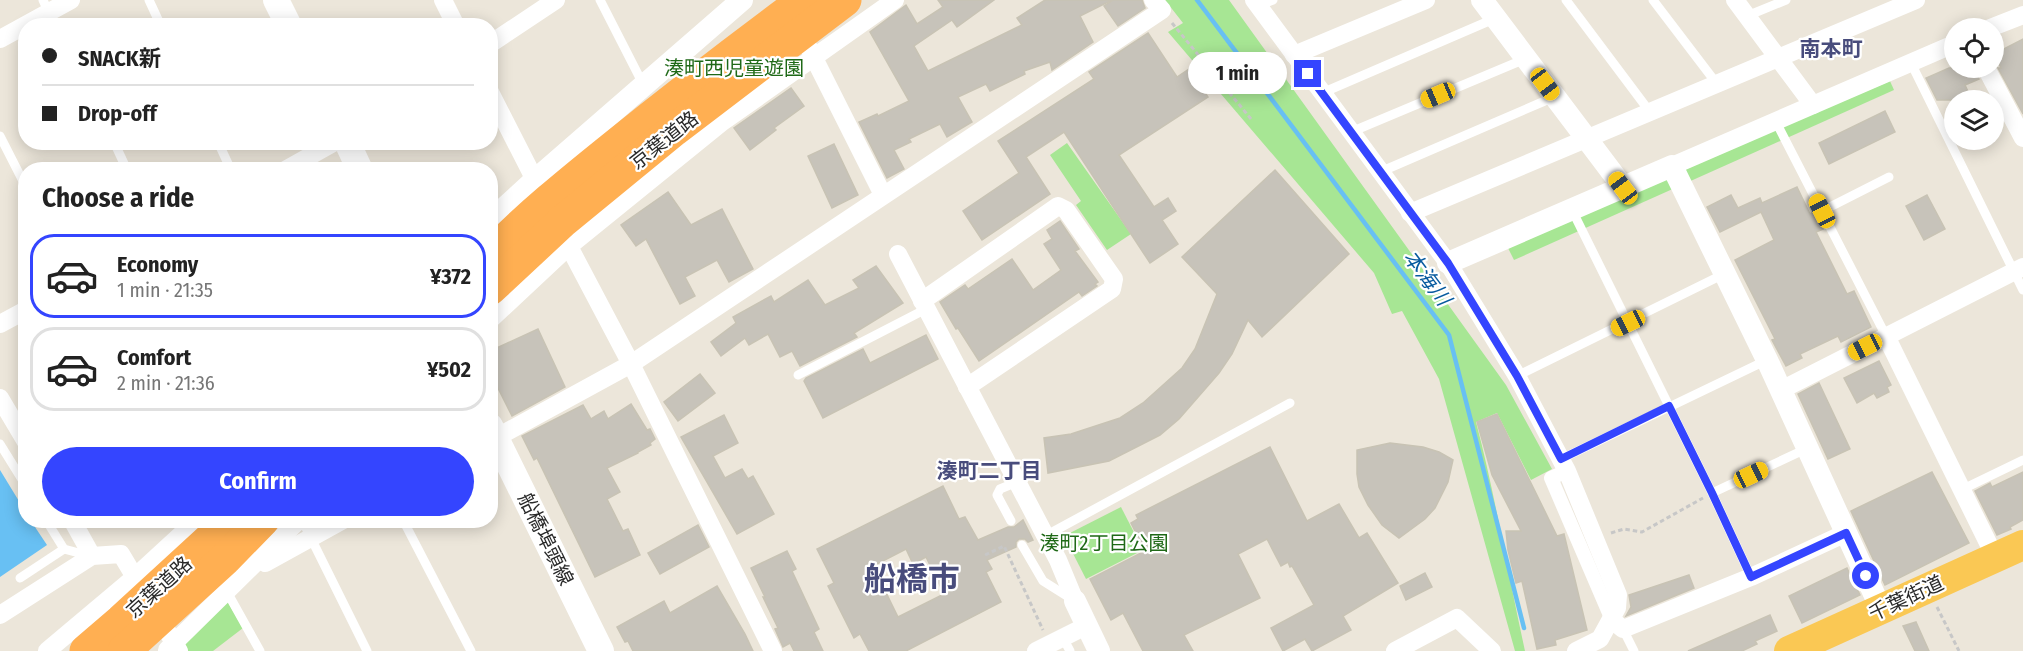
<!DOCTYPE html>
<html lang="en">
<head>
<meta charset="utf-8">
<style>
  body { margin:0; font-family:"Fira Sans Condensed","Noto Sans JP",sans-serif; background:#f6f6f6; color:#222; height:100vh; display:flex; flex-direction:column; font-size:22px; white-space:nowrap }
  * { box-sizing:border-box; margin:0 }
  p { font-size:20px; color:#767676 }
  .icon { flex:none; width:33px; height:33px; fill:none; stroke:currentColor; stroke-width:2; stroke-linecap:round; stroke-linejoin:round }
  .map { position:relative; flex:1; overflow:hidden }
  .sheet { position:absolute; left:18px; top:162px; width:480px; height:366px; display:flex; flex-direction:column; background:#fff; border-radius:24px; box-shadow:0 3px 15px #0003 }
  .sheet>* { flex:none }
  .banner { position:absolute; left:18px; top:18px; width:480px; height:132px; border-radius:24px; box-shadow:0 3px 15px #0003; display:grid; align-content:center; height:132px; padding:0 24px; background:#fff }
  .controls { position:absolute; left:1944px; top:18px; display:grid; gap:12px }
  .controls a { display:grid; place-items:center; width:60px; height:60px; border-radius:50%; background:#fff; box-shadow:0 3px 15px #0003; font-size:30px }
  .end { position:absolute; width:27px; height:27px; margin:-14px; border:8px solid #3445ff; background:#fff; box-shadow:0 0 0 3px #fff }
  .from { border-radius:50% }
  .bubble { position:absolute; height:42px; border-radius:21px; background:#fff; box-shadow:0 3px 15px #0003; font-size:20px; font-weight:700; line-height:42px; text-align:center }
  .car { position:absolute; width:18px; height:36px; margin:-18px -9px; border-radius:8px; box-shadow:0 0 4px 2px #0007; background:linear-gradient(#f5c518 24%,#345 0 40%,#f5c518 0 76%,#345 0 86%,#f5c518 0) }
  .banner b { display:flex; align-items:center; gap:21px; height:57px; font-size:22px }
  .banner b+b { border-top:2px solid #e0e0e0 }
  .banner i { width:15px; height:15px; background:#222 }
  ul { padding:0; list-style:none }
  li { display:flex; align-items:center; gap:18px; height:84px; margin:0 12px 9px; padding:0 12px; border:3px solid #e0e0e0; border-radius:24px }
  li div { flex:1 }
  li b { display:block; font-size:22px }
  li em { font-style:normal; font-weight:700 }
  li.active { border-color:#3445ff }
  li>.icon { width:54px; height:54px; stroke-width:1.5 }
  h2 { padding:0 24px; font-size:27px; line-height:72px }
  .action { display:flex; gap:12px; margin-top:auto; padding:12px 24px }
  .action a { flex:1; height:69px; border-radius:36px; background:#3445ff; color:#fff; font-size:24px; font-weight:700; line-height:69px; text-align:center }
  .map>svg:first-child { display:block }
  .green { fill:#a7e694 }
  .water { fill:#68c0f3 }
  .lines { fill:none; stroke-linecap:round; stroke-linejoin:round }
  .stream { stroke:#68c0f3; stroke-width:4.5 }
  .building { fill:#c7c3ba; stroke:#c8c3b4; stroke-width:1.5; fill-rule:evenodd }
  .path { stroke:#c7c7c7; stroke-width:3; stroke-dasharray:4.5 3; stroke-linecap:butt }
  .service { stroke:#fff; stroke-width:9 }
  .pedestrian { stroke:#fff; stroke-width:14 }
  .minor { stroke:#fff; stroke-width:18 }
  .tertiary { stroke:#fff; stroke-width:22 }
  .secondary { stroke:#fff; stroke-width:26 }
  .trunk { stroke:#fac854; stroke-width:30 }
  .motorway { stroke:#ffaf52; stroke-width:33 }
  .route { stroke:#3445ff; stroke-width:8 }
  .labels { text-anchor:middle; dominant-baseline:central; stroke-width:4.5; stroke-linejoin:round; paint-order:stroke }
  .park-label { font-size:20px; fill:#1f6917; stroke:#fff }
  .street-label { font-size:20px; fill:#292929; stroke:#fff }
  .neighbourhood-label { font-size:21px; font-weight:bold; fill:#484c7c; stroke:#fff }
  .water-label { font-size:21px; font-style:italic; fill:#085b9f; stroke:#fff }
  .town-label { font-size:32px; font-weight:bold; fill:#484c7c; stroke:#fff }
</style>
</head>
<body>
<div class="map">
<svg width="2023" height="651" viewBox="0 0 2023 651">
  <rect width="100%" height="100%" fill="#ece6da"/>
  <g class="green">
    <path d="M1165,0H1229L1506,385L1552,469L1531,480L1497,413L1476,422C1496,498 1508,575 1525,651H1515L1439,379L1402,311L1392,314L1374,273L1168,32L1183,23Z"/>
    <path d="M1890,81L1894,90L1514,260L1506,244Z"/>
    <path d="M1067,143L1131,234L1107,250L1076,205L1081,201L1050,155Z"/>
    <path d="M1121,507L1143,550L1086,579L1064,536Z"/>
    <path d="M226,599L243,628L213,651H184L179,644Z"/>
  </g>
  <path class="water" d="M0,470L25,511L26,520L31,521L47,545L0,577Z"/>
  <g class="lines">
    <path class="stream" d="M1197,0L1449,335L1524,628"/>
  </g>
  <g class="building">
    <path d="M938,0H994L957,27L952,20L914,46L928,71L1022,25L1017,18L1045,0H1112L1080,16L1093,42L1052,70L1050,62L1024,71L1025,74L990,91L986,84L958,97L972,122L947,137L940,124L909,139L911,142L894,150L904,169L887,178L859,122L877,114L878,116L909,101L870,32L906,5L917,24L943,7Z"/>
    <path d="M1113,0H1142L1145,8L1118,26L1104,6Z"/>
    <path d="M1148,33L1177,77L1189,69L1208,97L1119,155L1154,207L1168,198L1176,211L1162,220L1178,244L1150,263L1064,132L1026,157L1050,194L982,240L963,211L1019,173L998,141L1094,79L1089,72Z"/>
    <path d="M2023,39V114L1998,68H2001L1994,54Z"/>
    <path d="M1949,68H1975L1979,79L1965,85L1972,100H1937L1926,78Z"/>
    <path d="M791,88L804,106L774,128L776,130L750,150L734,128Z"/>
    <path d="M1885,111L1895,132L1829,164L1819,143Z"/>
    <path d="M834,144L858,195L832,208L808,156Z"/>
    <path d="M1275,170L1349,254L1262,337L1248,320L1232,354L1219,373L1179,419L1160,435L1109,461L1048,473L1044,438L1071,434L1120,418L1143,403L1182,368L1195,349L1217,294L1182,257Z"/>
    <path d="M1797,187L1810,214L1814,211L1823,229L1816,232L1847,294L1854,291L1871,327L1841,342L1838,336L1800,354L1802,358L1786,366L1772,340L1775,339L1735,260L1774,240L1761,212L1720,232L1707,207L1731,195L1738,208L1760,198L1762,203Z"/>
    <path d="M668,192L691,225L722,209L753,269L729,282L717,260L685,277L695,296L680,304L646,239L636,246L621,225Z"/>
    <path d="M1927,195L1945,229L1924,240L1906,206Z"/>
    <path d="M1060,221L1079,249L1075,251L1098,282L1095,284L1097,286L1082,296L1079,292L979,361L958,328L956,329L940,302L965,285L968,289L1012,259L1033,290L1061,270L1044,244L1052,239L1047,230Z"/>
    <path d="M876,266L903,303L854,333L857,337L800,366L792,351L780,357L768,334L749,345L745,338L721,356L711,342L736,323L733,317L771,296L774,302L808,280L825,305L859,288L853,280Z"/>
    <path d="M538,329L565,387L512,416L490,372V351Z"/>
    <path d="M926,335L938,359L823,418L804,381L806,378L863,349L870,363Z"/>
    <path d="M1879,361L1891,385L1887,387L1889,392L1877,398L1874,393L1857,403L1844,378Z"/>
    <path d="M700,374L715,393L678,421L664,402Z"/>
    <path d="M1819,383L1850,449L1828,459L1798,394Z"/>
    <path d="M631,404L647,430L650,429L655,439L650,443L651,445L638,452V453L607,468L620,492L607,499L623,531L628,529L640,555L595,577L537,458L534,460L522,436L583,405L591,419L604,411L608,419Z"/>
    <path d="M1497,414L1557,536L1564,534L1587,630L1555,640L1556,645L1537,649L1522,581L1516,583L1508,550L1506,531H1521L1492,475L1477,422Z"/>
    <path d="M724,415L738,443L713,456L725,478L742,469L748,479L753,476L774,514L737,534L681,437Z"/>
    <path d="M1390,443L1423,447L1439,452L1453,460L1448,482L1435,508L1425,519L1399,538L1382,525L1368,505L1359,487L1357,474V450Z"/>
    <path d="M1270,447L1307,521L1339,504L1359,538L1367,533L1398,583L1343,616L1351,630L1312,651L1305,639L1283,651L1271,628L1314,605L1292,566L1290,567L1288,562L1281,566L1267,539L1238,554L1260,598L1184,635L1193,651H1143L1123,613L1111,620L1090,579L1145,551L1131,523L1138,519L1136,515Z"/>
    <path d="M1932,472L1969,543L1885,585L1851,511Z"/>
    <path d="M2023,472V520L2010,527L2011,529L1997,535L1975,491L1990,483L1992,487Z"/>
    <path d="M943,486L959,519L965,517L978,540L1008,527H1014L1023,520L1033,540L1028,542L1025,539H1019L1016,542V547L987,560L992,569L986,572L1001,602L906,651H869L860,634L854,638L828,586L834,583L817,549ZM906,549L913,564L926,557L944,594L898,617L873,566Z"/>
    <path d="M698,525L709,547L660,574L648,553Z"/>
    <path d="M787,551L796,569L792,571L819,629L814,632L823,651H794L790,643L783,647L775,629L778,628L763,597H765L751,568Z"/>
    <path d="M1847,568L1860,595L1802,623L1789,596Z"/>
    <path d="M1425,573L1432,587L1406,600L1400,586Z"/>
    <path d="M1689,575L1694,588L1626,616L1631,607L1629,595Z"/>
    <path d="M717,586L745,634L753,651H633L628,641L625,642L617,627L664,601L670,613Z"/>
    <path d="M1770,615L1777,631L1755,641L1757,644L1742,651H1688Z"/>
    <path d="M1916,622L1929,651H1915L1903,626Z"/>
  </g>
  <g class="lines">
    <g class="path">
      <path d="M1172,23L1251,119"/>
      <path d="M1611,533L1624,529L1642,532L1703,498"/>
      <path d="M985,555L1004,546L1043,630"/>
      <path d="M1937,607L1959,651"/>
    </g>
    <g class="service">
      <path d="M43,0L55,26"/>
      <path d="M149,0L161,26"/>
      <path d="M600,0L643,84"/>
      <path d="M1566,0L1650,112"/>
      <path d="M1653,0L1717,84"/>
      <path d="M1258,6L1273,0"/>
      <path d="M1747,16L1786,0"/>
      <path d="M1911,63L2023,290"/>
      <path d="M1322,93L1496,18"/>
      <path d="M1775,120L1886,336"/>
      <path d="M1351,132L1525,59"/>
      <path d="M0,136L26,187"/>
      <path d="M114,142L127,170"/>
      <path d="M218,142L231,170"/>
      <path d="M1380,172L1554,97"/>
      <path d="M1572,210L1712,493L1751,577"/>
      <path d="M1822,211L1889,177"/>
      <path d="M798,375L926,309"/>
      <path d="M1517,376L1724,274"/>
      <path d="M0,444L26,486"/>
      <path d="M1561,459L1767,360"/>
      <path d="M1963,489L2023,460"/>
      <path d="M1712,493L1808,448"/>
      <path d="M302,520L367,651"/>
      <path d="M403,520L471,651"/>
      <path d="M1011,521L997,495L1000,489L1017,482"/>
      <path d="M1045,536L1290,403"/>
      <path d="M1022,545L1043,581L1070,598"/>
      <path d="M64,549L90,556"/>
      <path d="M20,578L64,549L46,520"/>
      <path d="M226,590L260,651"/>
      <path d="M1623,629L1634,651"/>
      <path d="M1063,638L1070,651"/>
    </g>
    <path class="pedestrian" d="M1567,471L1551,478L1612,620"/>
    <g class="minor">
      <path d="M443,0L456,26"/>
      <path d="M1254,0L1448,263L1517,376L1567,471L1618,595L1617,608L1600,639L1576,651"/>
      <path d="M1735,0L1813,105"/>
      <path d="M1990,28L2023,15"/>
      <path d="M0,39L71,0"/>
      <path d="M490,44L556,0"/>
      <path d="M809,48L883,195"/>
      <path d="M1294,55L1426,0"/>
      <path d="M1986,68L2023,138"/>
      <path d="M490,92L540,190"/>
      <path d="M1672,166L1954,44"/>
      <path d="M285,170L335,142"/>
      <path d="M1410,213L1916,0"/>
      <path d="M555,220L631,364L773,651"/>
      <path d="M898,254L1058,560L1075,601"/>
      <path d="M922,301L1058,206L1066,210L1114,279L1112,289L967,387"/>
      <path d="M490,320L568,247L721,123L895,0"/>
      <path d="M0,324L26,310"/>
      <path d="M1886,336L1995,557"/>
      <path d="M1781,390L2023,267"/>
      <path d="M0,398L26,442"/>
      <path d="M490,441L631,364L1162,10L1153,0"/>
      <path d="M72,520L92,556"/>
      <path d="M265,563L343,520"/>
      <path d="M0,615L92,556L121,554L179,651"/>
      <path d="M1612,620L1623,629L1751,577L1846,533"/>
      <path d="M167,650L299,520"/>
      <path d="M47,651L135,577L197,520"/>
      <path d="M1036,651L1086,626"/>
      <path d="M1395,651L1457,618L1492,651"/>
    </g>
    <g class="tertiary">
      <path d="M1482,0L1623,187"/>
      <path d="M490,221L535,180L742,0"/>
      <path d="M1448,263L1672,166L1767,360L1881,609"/>
      <path d="M1075,601L1099,651"/>
    </g>
    <g class="secondary">
      <path d="M276,0L289,26"/>
      <path d="M347,142L360,170"/>
      <path d="M490,426L601,651"/>
    </g>
    <path class="trunk" d="M1789,651L2023,545"/>
    <g class="motorway">
      <path d="M490,255C527,217 570,182 611,149C674,98 739,48 804,0"/>
      <path d="M490,289L563,221L674,130L845,0"/>
      <path d="M86,651L121,621L231,520"/>
      <path d="M124,651L225,559L263,520"/>
    </g>
  </g>
  <g class="lines">
    <path class="route" d="M1308,74L1448,263L1517,376L1561,459L1669,406L1712,493L1751,577L1846,533L1866,576"/>
  </g>
  <g class="labels">
    <g class="park-label">
      <text x="734" y="68">湊町西児童遊園</text>
      <text x="1104" y="543">湊町2丁目公園</text>
    </g>
    <g class="street-label">
      <text transform="translate(664 140) rotate(-38)">京葉道路</text>
      <text transform="translate(546 539) rotate(64)">船橋埠頭線</text>
      <text transform="translate(159 587) rotate(-42)">京葉道路</text>
      <text transform="translate(1906 598) rotate(-25)">千葉街道</text>
    </g>
    <g class="neighbourhood-label">
      <text x="1831" y="49">南本町</text>
      <text x="989" y="471">湊町二丁目</text>
    </g>
    <g class="water-label">
      <text transform="translate(1427 278) rotate(53)">本海川</text>
    </g>
    <g class="town-label">
      <text x="912" y="579">船橋市</text>
    </g>
  </g>
</svg>
<div class="controls">
<a><svg class="icon" aria-label="locate" viewBox="0 0 24 24"><circle cx="12" cy="12" r="6"/><path d="M12 2v4M12 18v4M2 12h4M18 12h4"/></svg></a>
<a><svg class="icon" aria-label="layers" viewBox="0 0 24 24"><path d="M12 4l9 5-9 5-9-5zM3 14l9 5 9-5"/></svg></a>
</div>
<i class="end from" style="left:1866px;top:576px"></i>
<i class="end" style="left:1308px;top:74px"></i>
<div class="bubble" style="left:1188px;top:52px;width:99px">1 min</div>
<i class="car" style="left:1545px;top:84px;rotate:143deg"></i>
<i class="car" style="left:1438px;top:95px;rotate:247deg"></i>
<i class="car" style="left:1623px;top:188px;rotate:323deg"></i>
<i class="car" style="left:1822px;top:211px;rotate:333deg"></i>
<i class="car" style="left:1628px;top:323px;rotate:244deg"></i>
<i class="car" style="left:1865px;top:347px;rotate:243deg"></i>
<i class="car" style="left:1751px;top:475px;rotate:65deg"></i>
<div class="banner">
<b><i class="from"></i>SNACK新</b>
<b><i></i>Drop-off</b>
</div>
<section class="sheet">
<h2>Choose a ride</h2>
<ul>
<li class="active"><svg class="icon" aria-label="car" viewBox="0 0 24 24"><path d="M5 17H2v-5l4-1 3-4h7l3 4 3 1v5h-3M9 17h6M6 11h13"/><circle cx="7" cy="17" r="2"/><circle cx="17" cy="17" r="2"/></svg><div><b>Economy</b><p>1 min · 21:35</p></div><em>¥372</em></li>
<li><svg class="icon" aria-label="car" viewBox="0 0 24 24"><path d="M5 17H2v-5l4-1 3-4h7l3 4 3 1v5h-3M9 17h6M6 11h13"/><circle cx="7" cy="17" r="2"/><circle cx="17" cy="17" r="2"/></svg><div><b>Comfort</b><p>2 min · 21:36</p></div><em>¥502</em></li>
</ul>
<div class="action"><a>Confirm</a></div>
</section>
</div>
</body>
</html>
